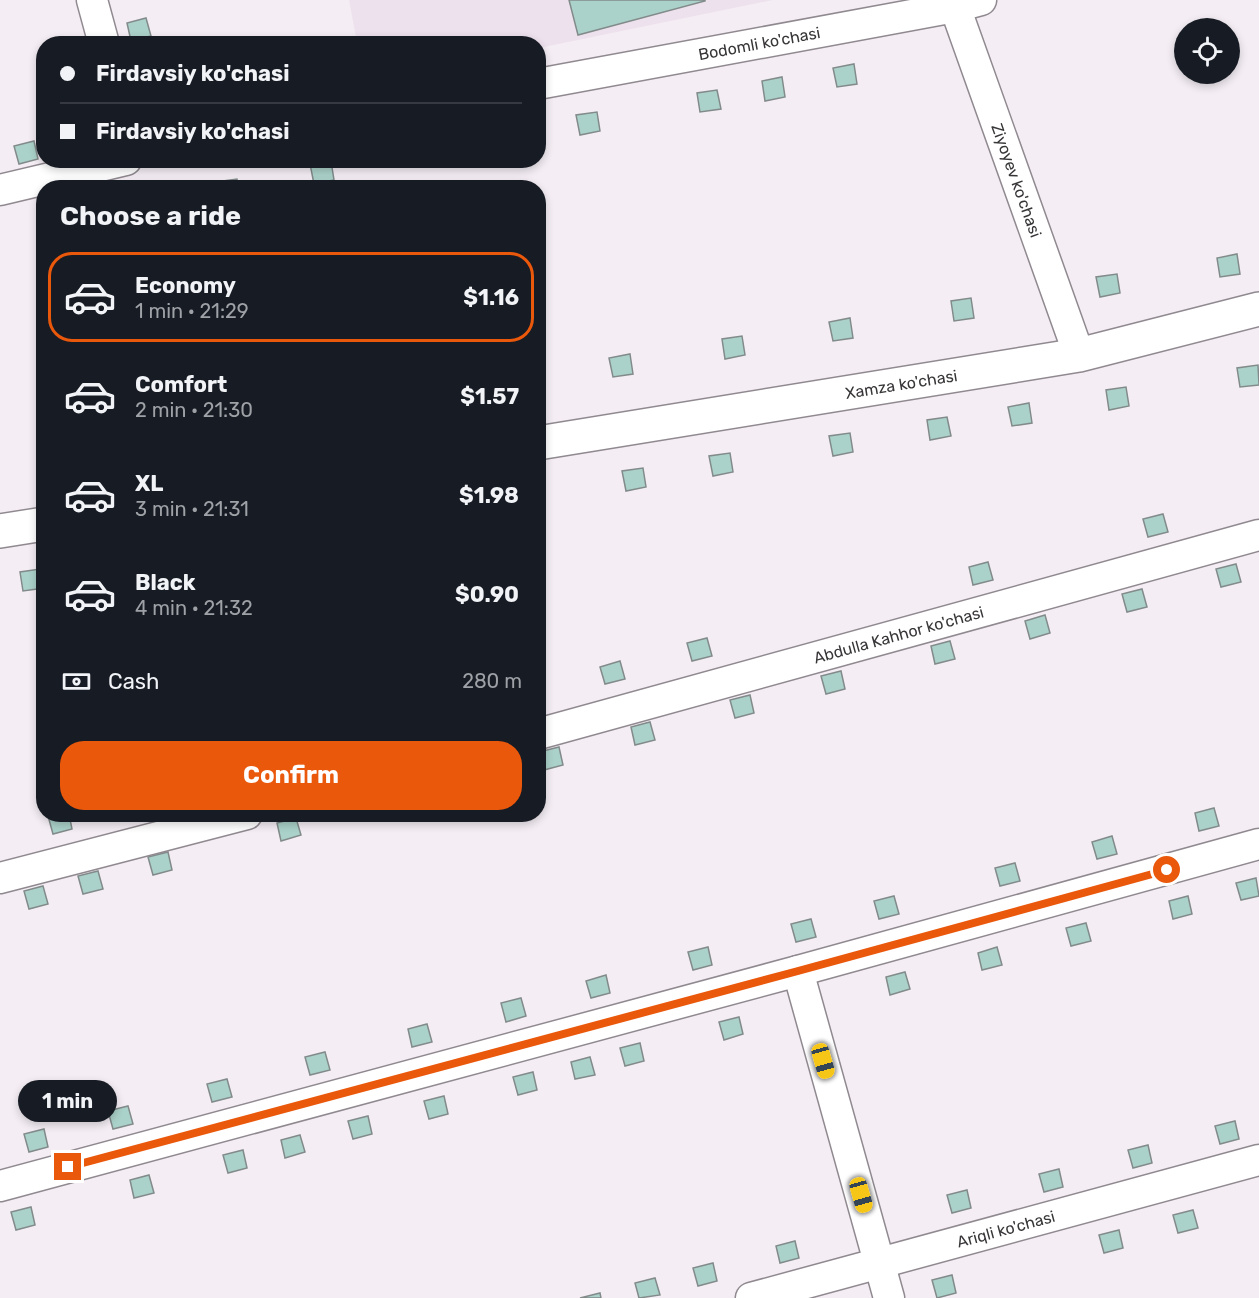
<!DOCTYPE html>
<html lang="en">
<head>
<meta charset="utf-8">
<style>
  body { margin:0; font-family:Rubik,sans-serif; background:#20242c; color:#f1f3f6; height:100vh; display:flex; flex-direction:column; font-size:22px; white-space:nowrap }
  * { box-sizing:border-box; margin:0 }
  p { font-size:20px; color:#9ea1a6 }
  .icon { flex:none; width:33px; height:33px; fill:none; stroke:currentColor; stroke-width:2; stroke-linecap:round; stroke-linejoin:round }
  .map { position:relative; flex:1; overflow:hidden }
  .details { position:absolute; left:36px; top:180px; width:510px; height:642px; display:flex; flex-direction:column; background:#171b24; border-radius:24px; box-shadow:0 3px 9px #0003 }
  .details>* { flex:none }
  .top-card { position:absolute; left:36px; top:36px; width:510px; height:132px; border-radius:24px; box-shadow:0 3px 9px #0003; display:grid; align-content:center; height:132px; padding:0 24px; background:#171b24 }
  .fabs { position:absolute; left:1174px; top:18px; display:grid; gap:12px }
  .fabs a { display:grid; place-items:center; width:66px; height:66px; border-radius:50%; background:#171b24; box-shadow:0 3px 9px #0003; font-size:30px }
  .end { position:absolute; width:27px; height:27px; margin:-14px; border:8px solid #ea580c; background:#fff; box-shadow:0 0 0 3px #fff }
  .from { border-radius:50% }
  .bubble { position:absolute; height:42px; border-radius:21px; background:#171b24; box-shadow:0 3px 9px #0003; font-size:20px; font-weight:700; line-height:42px; text-align:center }
  .car { position:absolute; width:18px; height:36px; margin:-18px -9px; border-radius:8px; box-shadow:0 0 4px 2px #0007; background:linear-gradient(#f5c518 24%,#345 0 40%,#f5c518 0 76%,#345 0 86%,#f5c518 0) }
  .top-card b { display:flex; align-items:center; gap:21px; height:57px; font-size:22px }
  .top-card b+b { border-top:2px solid #363941 }
  .top-card i { width:15px; height:15px; background:#f1f3f6 }
  ul { padding:0; list-style:none }
  li { display:flex; align-items:center; gap:18px; height:90px; margin:0 12px 9px; padding:0 12px; border:3px solid transparent; border-radius:24px }
  li div { flex:1 }
  li b { display:block; font-size:22px }
  li em { font-style:normal; font-weight:700 }
  li.active { border-color:#ea580c }
  li>.icon { width:54px; height:54px; stroke-width:1.5 }
  h2 { padding:0 24px; font-size:27px; line-height:72px }
  .pay { display:flex; align-items:center; gap:15px; height:66px; padding:0 24px; font-size:22px }
  .pay p { margin-inline-start:auto }
  .primary-button { display:flex; gap:12px; margin-top:auto; padding:12px 24px }
  .primary-button a { flex:1; height:69px; border-radius:24px; background:#ea580c; color:#fff; font-size:24px; font-weight:700; line-height:69px; text-align:center }
  .map>svg:first-child { display:block }
  .built { fill:#ede1ed }
  .building { fill:#abd2ca; stroke:#828b8a; stroke-width:1.5 }
  .lines { fill:none; stroke-linecap:round; stroke-linejoin:round }
  .minor-casing { stroke:#908a90; stroke-width:33 }
  .secondary-casing { stroke:#908a90; stroke-width:36 }
  .minor { stroke:#fff; stroke-width:30 }
  .secondary { stroke:#fff; stroke-width:33 }
  .route { stroke:#ea580c; stroke-width:8 }
  .labels { text-anchor:middle; dominant-baseline:central; stroke-width:5; stroke-linejoin:round; paint-order:stroke }
  .street-label { font-size:16px; fill:#383638; stroke:#fff }
</style>
</head>
<body>
<div class="map">
<svg width="1259" height="1298" viewBox="0 0 1259 1298">
  <rect width="100%" height="100%" fill="#f4eef4"/>
  <path class="built" d="M349,0H773L539,48L538,44L357,43Z"/>
  <g class="building">
    <path d="M569,0H705V1L578,35Z"/>
    <path d="M146,18L151,36L131,41L127,23Z"/>
    <path d="M854,64L857,84L837,87L833,68Z"/>
    <path d="M782,77L785,97L765,101L762,81Z"/>
    <path d="M717,90L721,109L700,112L697,93Z"/>
    <path d="M597,112L600,131L580,135L576,115Z"/>
    <path d="M34,141L38,159L19,164L14,146Z"/>
    <path d="M331,161L334,180L314,184L310,164Z"/>
    <path d="M237,179L238,188H217L216,182Z"/>
    <path d="M1237,254L1240,274L1220,277L1217,258Z"/>
    <path d="M1117,274L1120,293L1100,297L1096,277Z"/>
    <path d="M971,298L974,318L954,321L951,301Z"/>
    <path d="M850,318L853,338L833,341L829,322Z"/>
    <path d="M742,336L745,355L725,359L722,339Z"/>
    <path d="M630,354L633,374L613,377L609,358Z"/>
    <path d="M1258,365L1259,385L1240,387L1237,368Z"/>
    <path d="M1126,387L1129,406L1109,410L1106,390Z"/>
    <path d="M1029,403L1032,423L1012,426L1008,407Z"/>
    <path d="M947,417L951,436L930,440L927,420Z"/>
    <path d="M850,433L853,452L833,456L829,436Z"/>
    <path d="M730,453L733,472L713,476L709,456Z"/>
    <path d="M643,468L646,487L626,491L622,471Z"/>
    <path d="M538,485H541L544,504L538,505Z"/>
    <path d="M1163,514L1168,532L1148,537L1143,519Z"/>
    <path d="M988,562L993,580L973,585L969,567Z"/>
    <path d="M1236,564L1241,582L1221,587L1216,569Z"/>
    <path d="M40,569L44,588L23,591L20,572Z"/>
    <path d="M1142,589L1147,607L1127,612L1122,594Z"/>
    <path d="M1045,615L1050,633L1030,639L1025,621Z"/>
    <path d="M707,638L712,656L692,661L687,643Z"/>
    <path d="M950,641L955,659L935,664L931,646Z"/>
    <path d="M620,661L625,679L605,684L600,667Z"/>
    <path d="M841,671L845,689L826,694L821,676Z"/>
    <path d="M750,695L754,713L735,718L730,700Z"/>
    <path d="M650,722L655,740L635,745L631,727Z"/>
    <path d="M559,747L563,765L544,770L539,752Z"/>
    <path d="M1214,808L1219,826L1199,831L1195,813Z"/>
    <path d="M55,814H69L72,829L53,834L48,816Z"/>
    <path d="M296,818L301,835L281,841L277,823Z"/>
    <path d="M1112,836L1117,854L1097,859L1092,842Z"/>
    <path d="M168,852L172,870L153,875L148,857Z"/>
    <path d="M1015,863L1020,881L1000,886L995,868Z"/>
    <path d="M98,871L103,889L83,894L78,876Z"/>
    <path d="M1256,878L1259,896L1241,900L1236,883Z"/>
    <path d="M43,886L48,904L29,909L24,891Z"/>
    <path d="M894,896L899,914L879,919L874,901Z"/>
    <path d="M1188,896L1192,914L1173,919L1169,901Z"/>
    <path d="M811,919L816,937L796,942L791,924Z"/>
    <path d="M1086,923L1091,941L1071,946L1066,928Z"/>
    <path d="M708,947L712,965L693,970L688,952Z"/>
    <path d="M997,947L1002,965L982,970L978,953Z"/>
    <path d="M905,972L910,989L890,995L886,977Z"/>
    <path d="M606,975L610,993L591,998L586,981Z"/>
    <path d="M521,998L526,1016L506,1022L501,1003Z"/>
    <path d="M739,1017L743,1034L724,1040L719,1022Z"/>
    <path d="M427,1024L432,1042L412,1047L408,1029Z"/>
    <path d="M640,1043L644,1061L625,1066L620,1048Z"/>
    <path d="M325,1052L330,1070L310,1075L305,1057Z"/>
    <path d="M590,1057L595,1075L575,1079L571,1062Z"/>
    <path d="M533,1072L537,1090L518,1095L513,1077Z"/>
    <path d="M227,1079L232,1097L212,1102L207,1084Z"/>
    <path d="M444,1096L448,1114L429,1119L424,1101Z"/>
    <path d="M128,1106L133,1124L113,1129L108,1111Z"/>
    <path d="M368,1116L372,1134L353,1139L348,1121Z"/>
    <path d="M1235,1121L1239,1139L1220,1144L1215,1126Z"/>
    <path d="M44,1129L48,1147L29,1152L24,1134Z"/>
    <path d="M300,1135L305,1152L285,1158L281,1140Z"/>
    <path d="M1148,1145L1152,1163L1133,1168L1128,1150Z"/>
    <path d="M243,1150L247,1168L228,1173L223,1155Z"/>
    <path d="M1059,1169L1063,1187L1044,1192L1039,1174Z"/>
    <path d="M149,1175L154,1193L134,1198L130,1180Z"/>
    <path d="M967,1190L971,1208L952,1213L947,1195Z"/>
    <path d="M31,1207L35,1225L16,1230L11,1212Z"/>
    <path d="M1193,1210L1198,1228L1178,1233L1173,1215Z"/>
    <path d="M1119,1230L1123,1248L1104,1253L1099,1235Z"/>
    <path d="M795,1241L799,1258L780,1263L776,1246Z"/>
    <path d="M713,1263L717,1281L698,1286L693,1268Z"/>
    <path d="M952,1275L956,1293L937,1298L932,1280Z"/>
    <path d="M655,1278L660,1295L639,1298L635,1283Z"/>
    <path d="M600,1293L601,1298H580Z"/>
  </g>
  <g class="lines">
    <g class="minor-casing">
      <g id="minor">
        <path d="M92,0L104,44"/>
        <path id="s1" d="M955,7L1079,355"/>
        <path id="s2" d="M538,84L955,7L981,0"/>
        <path d="M0,190L126,160"/>
        <path id="s3" d="M538,734L1259,535"/>
        <path d="M0,878L247,814"/>
        <path d="M798,971L889,1298"/>
        <path d="M0,1186L798,971L1259,844"/>
        <path id="s4" d="M751,1298L1259,1160"/>
      </g>
    </g>
    <g class="secondary-casing">
      <g id="secondary">
        <path id="s5" d="M538,443L1079,355L1259,309"/>
        <path d="M0,531L44,524"/>
      </g>
    </g>
    <use href="#minor" class="minor"/>
    <use href="#secondary" class="secondary"/>
  </g>
  <g class="lines">
    <path class="route" d="M68,1167L798,971L1167,870"/>
  </g>
  <g class="labels">
    <g class="street-label">
      <text stroke="none"><textPath href="#s2" startOffset="225">Bodomli ko'chasi</textPath></text>
      <text stroke="none"><textPath href="#s1" startOffset="184">Ziyoyev ko'chasi</textPath></text>
      <text stroke="none"><textPath href="#s5" startOffset="368">Xamza ko'chasi</textPath></text>
      <text stroke="none"><textPath href="#s3" startOffset="374">Abdulla Kahhor ko'chasi</textPath></text>
      <text stroke="none"><textPath href="#s4" startOffset="264">Ariqli ko'chasi</textPath></text>
    </g>
  </g>
</svg>
<div class="fabs">
<a><svg class="icon" aria-label="locate" viewBox="0 0 24 24"><circle cx="12" cy="12" r="6"/><path d="M12 2v4M12 18v4M2 12h4M18 12h4"/></svg></a>
</div>
<i class="end from" style="left:1167px;top:870px"></i>
<i class="end" style="left:68px;top:1167px"></i>
<div class="bubble" style="left:18px;top:1080px;width:99px">1 min</div>
<i class="car" style="left:823px;top:1061px;rotate:164deg"></i>
<i class="car" style="left:861px;top:1195px;rotate:164deg"></i>
<div class="top-card">
<b><i class="from"></i>Firdavsiy ko'chasi</b>
<b><i></i>Firdavsiy ko'chasi</b>
</div>
<section class="details">
<h2>Choose a ride</h2>
<ul>
<li class="active"><svg class="icon" aria-label="car" viewBox="0 0 24 24"><path d="M5 17H2v-5l4-1 3-4h7l3 4 3 1v5h-3M9 17h6M6 11h13"/><circle cx="7" cy="17" r="2"/><circle cx="17" cy="17" r="2"/></svg><div><b>Economy</b><p>1 min · 21:29</p></div><em>$1.16</em></li>
<li><svg class="icon" aria-label="car" viewBox="0 0 24 24"><path d="M5 17H2v-5l4-1 3-4h7l3 4 3 1v5h-3M9 17h6M6 11h13"/><circle cx="7" cy="17" r="2"/><circle cx="17" cy="17" r="2"/></svg><div><b>Comfort</b><p>2 min · 21:30</p></div><em>$1.57</em></li>
<li><svg class="icon" aria-label="car" viewBox="0 0 24 24"><path d="M5 17H2v-5l4-1 3-4h7l3 4 3 1v5h-3M9 17h6M6 11h13"/><circle cx="7" cy="17" r="2"/><circle cx="17" cy="17" r="2"/></svg><div><b>XL</b><p>3 min · 21:31</p></div><em>$1.98</em></li>
<li><svg class="icon" aria-label="car" viewBox="0 0 24 24"><path d="M5 17H2v-5l4-1 3-4h7l3 4 3 1v5h-3M9 17h6M6 11h13"/><circle cx="7" cy="17" r="2"/><circle cx="17" cy="17" r="2"/></svg><div><b>Black</b><p>4 min · 21:32</p></div><em>$0.90</em></li>
</ul>
<div class="pay"><svg class="icon" aria-label="cash" viewBox="0 0 24 24"><path d="M3 7h18v10H3z"/><circle cx="12" cy="12" r="2"/></svg>Cash<p>280 m</p></div>
<div class="primary-button"><a>Confirm</a></div>
</section>
</div>
</body>
</html>
